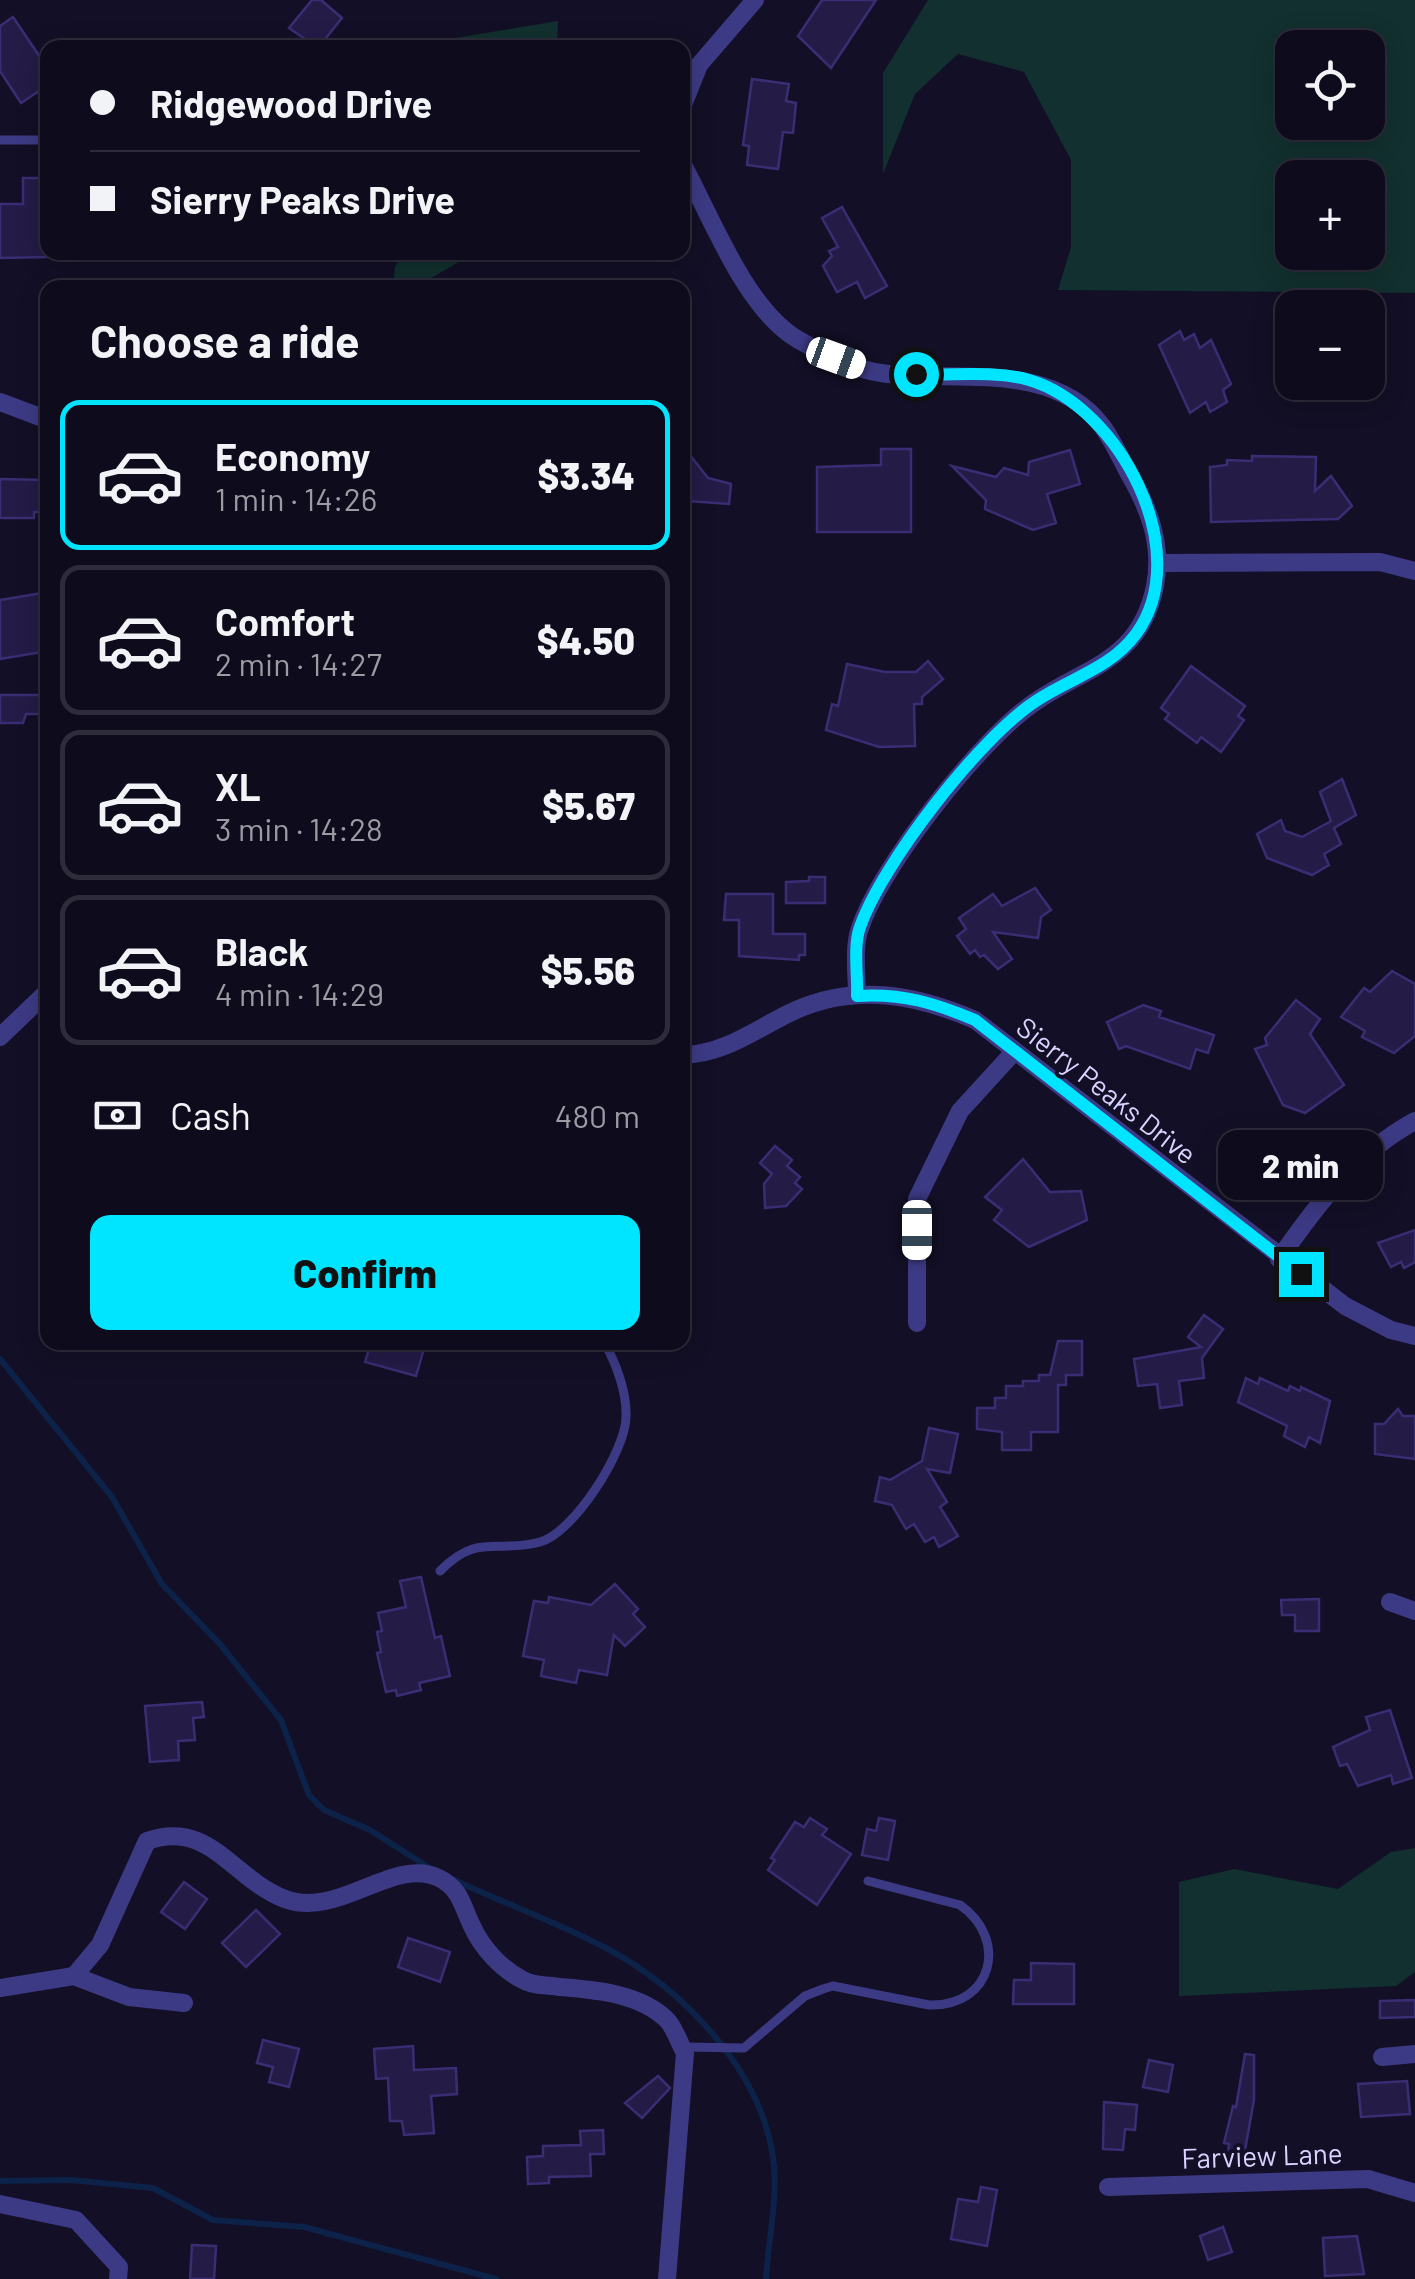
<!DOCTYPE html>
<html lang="en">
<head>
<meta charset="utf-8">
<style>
  body { margin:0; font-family:Barlow,sans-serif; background:#1c1929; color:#f1f3f6; height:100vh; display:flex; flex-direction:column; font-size:38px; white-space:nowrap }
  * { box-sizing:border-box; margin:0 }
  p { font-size:32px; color:#9b9ba3 }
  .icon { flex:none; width:55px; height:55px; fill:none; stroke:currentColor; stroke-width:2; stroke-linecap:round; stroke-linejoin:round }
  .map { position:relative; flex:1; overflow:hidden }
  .sheet { position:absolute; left:40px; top:280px; width:650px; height:1070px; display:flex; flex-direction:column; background:#0e0b1c; border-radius:20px; box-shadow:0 5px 25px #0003,0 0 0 2px #2e2b3b }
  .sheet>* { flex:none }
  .banner { position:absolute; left:40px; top:40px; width:650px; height:220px; border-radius:20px; box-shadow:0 5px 25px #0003,0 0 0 2px #2e2b3b; display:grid; align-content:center; height:220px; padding:0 50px; background:#0e0b1c }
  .fabs { position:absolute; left:1275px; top:30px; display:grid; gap:20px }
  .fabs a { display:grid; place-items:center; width:110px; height:110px; border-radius:20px; background:#0e0b1c; box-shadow:0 5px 25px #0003,0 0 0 2px #2e2b3b; font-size:50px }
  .end { position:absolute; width:45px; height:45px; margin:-22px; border:12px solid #00e5ff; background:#111; box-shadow:0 0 0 5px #111 }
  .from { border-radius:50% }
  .bubble { position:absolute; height:70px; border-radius:20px; background:#0e0b1c; box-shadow:0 5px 25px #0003,0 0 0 2px #2e2b3b; font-size:32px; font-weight:800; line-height:70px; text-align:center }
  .car { position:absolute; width:30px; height:60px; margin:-30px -15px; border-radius:12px; box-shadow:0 0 8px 2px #0007; background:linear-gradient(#fff 24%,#345 0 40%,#fff 0 76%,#345 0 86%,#fff 0) }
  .banner b { display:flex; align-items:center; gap:35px; height:95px; font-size:38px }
  .banner b+b { border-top:2px solid #2e2b3b }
  .banner i { width:25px; height:25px; background:#f1f3f6 }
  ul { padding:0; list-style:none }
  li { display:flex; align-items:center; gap:30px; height:150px; margin:0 20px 15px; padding:0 30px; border:5px solid #2e2b3b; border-radius:20px }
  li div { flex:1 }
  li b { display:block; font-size:38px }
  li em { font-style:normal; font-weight:800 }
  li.selected { border-color:#00e5ff }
  li>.icon { width:90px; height:90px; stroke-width:1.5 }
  h2 { padding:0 50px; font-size:45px; line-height:120px }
  .pay { display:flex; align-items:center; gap:25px; height:110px; padding:0 50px; font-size:38px }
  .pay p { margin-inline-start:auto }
  .primary-button { display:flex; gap:20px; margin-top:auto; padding:20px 50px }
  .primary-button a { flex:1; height:115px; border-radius:20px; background:#00e5ff; color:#111; font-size:40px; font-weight:800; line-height:115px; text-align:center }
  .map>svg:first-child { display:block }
  .green { fill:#12302f; fill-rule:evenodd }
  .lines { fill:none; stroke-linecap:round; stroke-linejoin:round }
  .stream { stroke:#0c2248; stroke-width:6 }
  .building { fill:#241b47; stroke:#3b2d73; stroke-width:2.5 }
  .lane { stroke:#3d3a85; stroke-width:9 }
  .street { stroke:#3d3a85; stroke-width:18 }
  .route { stroke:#00e5ff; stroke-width:12 }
  .labels { text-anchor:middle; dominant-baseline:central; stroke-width:8; stroke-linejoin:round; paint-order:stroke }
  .street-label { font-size:28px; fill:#d9d4ff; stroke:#130f26 }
</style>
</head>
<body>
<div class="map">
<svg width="1415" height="2279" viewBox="0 0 1415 2279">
  <rect width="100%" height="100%" fill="#130f26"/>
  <g class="green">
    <path d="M928,0H1415V293L1058,290L1071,247V160L1024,72L958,54L915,94L883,174V73ZM1292,48H1368V122H1292ZM1292,178H1368V252H1292Z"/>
    <path d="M558,21L557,47H401Z"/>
    <path d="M403,253V252L502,253L469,256L416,287H393L395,267Z"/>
    <path d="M1415,1848V1972L1396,1986L1179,1996V1882L1234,1869L1338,1889L1391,1852Z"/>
  </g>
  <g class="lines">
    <g class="stream">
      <path d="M0,1359L112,1497L162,1584L219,1643L281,1720L309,1795L324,1810L370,1830L428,1867"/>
      <path d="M452,1879C503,1903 557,1922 606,1948C683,1989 760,2069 773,2157C779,2195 768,2240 766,2279"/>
      <path d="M0,2181L71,2180L153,2188L213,2220L304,2227L496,2279"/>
    </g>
  </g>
  <g class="building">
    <path d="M312,0H321L342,18L318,48L289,28Z"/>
    <path d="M822,0H876L831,68L798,36Z"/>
    <path d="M13,17L48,69V85L21,103L0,71V26Z"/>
    <path d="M752,79L789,84L786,101L796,103L793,133L783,132L778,169L747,165L749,146L743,145Z"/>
    <path d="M23,178H48V257L0,258V204H23Z"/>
    <path d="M842,207L887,286L865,298L857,282L837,292L823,266L832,256L829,251L838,247L822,218Z"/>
    <path d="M1180,331L1184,340L1194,334L1200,348L1211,340L1231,384L1223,390L1227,402L1210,412L1206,402L1190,413L1159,345Z"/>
    <path d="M682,445L708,478L731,484L729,504L688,501L682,495Z"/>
    <path d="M881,449H911V532H817V467L881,465Z"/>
    <path d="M1070,450L1080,484L1047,494L1056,523L1033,530L985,509L986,500L952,466L996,477L1004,468L1028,475L1029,462Z"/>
    <path d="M1252,456L1316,457L1315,491L1331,476L1352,506L1338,519L1211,522L1210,467L1227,465V460L1252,461Z"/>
    <path d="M0,479L44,480L48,512H34V518H0Z"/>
    <path d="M48,592V651L0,659V600Z"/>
    <path d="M928,661L943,679L922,697V704H914L915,746L879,747L826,730L832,704L838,706L847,664L885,672H916Z"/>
    <path d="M1191,666L1245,706L1238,716L1244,720L1221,752L1201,737L1197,743L1165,719L1169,714L1161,708Z"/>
    <path d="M0,695H40V714H26L23,723H0Z"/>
    <path d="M1342,779L1356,815L1334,828L1341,844L1324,854L1329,865L1312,875L1267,858L1257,834L1281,820L1285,831L1302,837L1331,821L1320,792Z"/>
    <path d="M809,877H825V903H786V882L809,881Z"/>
    <path d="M1035,888L1051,910L1041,917L1038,938L993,932L1012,959L998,969L984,955L980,957L975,950L970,954L957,936L966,929L959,918L993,894L1002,906Z"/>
    <path d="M726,894H773V934H805V955H799V960L739,956V920H724Z"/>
    <path d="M1392,971L1415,984V1036L1394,1053L1362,1037L1365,1031L1341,1017L1364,988L1370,992Z"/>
    <path d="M1296,1000L1320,1019L1310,1034L1344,1085L1305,1113L1283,1105L1255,1049L1267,1045L1265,1038Z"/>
    <path d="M1143,1005L1161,1011L1159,1017L1214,1035L1208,1053L1196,1049L1190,1069L1126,1046L1119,1049L1107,1022Z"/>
    <path d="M775,1146L792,1160L787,1166L800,1177L795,1183L802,1189L786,1206L765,1208L764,1184L772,1174L760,1163Z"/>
    <path d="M1023,1159L1050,1192L1081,1191L1087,1220L1029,1247L994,1220L1002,1210L985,1197Z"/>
    <path d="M1415,1230V1262L1404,1268L1401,1262L1391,1267L1378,1243Z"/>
    <path d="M1204,1315L1223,1329L1202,1358L1204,1378L1179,1381L1182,1405L1160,1408L1157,1384L1138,1386L1134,1359L1201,1347L1188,1337Z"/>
    <path d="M1058,1341H1082V1375H1066V1385H1058V1432H1031V1450H1002V1432L977,1429V1408H995V1398H1006V1386H1023V1381H1039V1375H1050Z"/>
    <path d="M371,1342H426L416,1376L365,1362Z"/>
    <path d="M1246,1378L1258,1384L1260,1378L1288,1391L1290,1386L1300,1391L1301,1387L1330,1401L1320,1443L1309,1437L1305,1447L1284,1436L1287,1426L1238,1402Z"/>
    <path d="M1398,1409L1403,1416H1415V1459L1375,1454V1424H1384Z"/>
    <path d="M929,1428L958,1434L950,1473L927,1469L947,1502L940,1507L958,1536L939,1547L934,1537L925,1542L914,1524L906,1529L892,1505L875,1501L880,1477L890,1480L922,1461Z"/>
    <path d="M421,1577L435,1638L441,1636L450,1676L419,1683L421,1690L397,1696L396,1690L386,1692L377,1653L381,1652L377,1632L382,1631L378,1613L406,1607L400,1581Z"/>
    <path d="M615,1584L638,1609L633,1614L645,1627L625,1646L614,1635L607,1675L579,1670L576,1683L541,1676L544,1660L523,1656L534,1601L548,1603L549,1597L591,1605Z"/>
    <path d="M1319,1599V1631H1295V1615H1282L1281,1600Z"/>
    <path d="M202,1702L204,1717L193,1718L195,1740L178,1741L179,1760L150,1762L145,1706Z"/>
    <path d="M1390,1710L1412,1778L1393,1784L1391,1775L1358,1786L1347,1764L1340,1766L1333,1747L1370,1730L1366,1717Z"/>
    <path d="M810,1818L827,1829L822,1835L851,1854L817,1905L768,1870L775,1860L771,1858L795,1822L804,1827Z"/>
    <path d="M879,1818L895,1821L888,1860L862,1855L867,1829L876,1831Z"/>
    <path d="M184,1882L207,1899L185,1929L161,1912Z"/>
    <path d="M256,1910L280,1934L246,1967L222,1943Z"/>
    <path d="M408,1938L450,1952L440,1982L398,1967Z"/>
    <path d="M1031,1963L1074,1964V2004H1013L1014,1980H1031Z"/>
    <path d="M1415,2000V2017L1380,2018V2001Z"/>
    <path d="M263,2040L299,2049L289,2087L269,2082L273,2067L257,2063Z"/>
    <path d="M413,2046L414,2070L456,2068L457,2094L431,2096L434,2133L404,2135L402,2121H390L388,2078L376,2079L374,2049Z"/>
    <path d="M1245,2054L1254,2055V2100L1244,2156L1228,2153L1229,2144L1224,2143L1233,2106L1236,2107Z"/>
    <path d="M1149,2060L1173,2065L1168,2092L1143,2087Z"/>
    <path d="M658,2076L670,2088L642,2118L625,2103Z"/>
    <path d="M1407,2081L1410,2114L1361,2117L1358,2084Z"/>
    <path d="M1104,2102L1137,2105L1135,2130L1125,2129L1123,2150L1103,2149Z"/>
    <path d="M603,2130L604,2154H590L591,2176L549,2177V2183L528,2184L527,2157L543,2156V2146L581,2145L580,2131Z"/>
    <path d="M981,2187L997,2190L987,2246L951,2239L958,2199L978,2202Z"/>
    <path d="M1223,2227L1232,2252L1208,2260L1200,2236Z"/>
    <path d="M1357,2236L1364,2274L1325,2276L1323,2238Z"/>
    <path d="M192,2245L216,2246L214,2279H190Z"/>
  </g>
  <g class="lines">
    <g class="lane">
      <path d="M0,140H48"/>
      <path d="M440,1571C478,1532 496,1554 540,1542C574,1533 626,1450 626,1417C627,1392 616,1363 604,1342"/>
      <path d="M684,2047L744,2048L805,1996L823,1989L833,1986L929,2005C993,2007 1009,1939 960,1905L868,1881"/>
    </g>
    <g class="street">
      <path d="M682,107L699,65L755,0"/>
      <path d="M682,163C711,216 745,308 797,339C821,353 853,369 881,373C952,383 1052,359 1102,426C1112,439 1120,457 1128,472C1149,508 1163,544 1155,586C1140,661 1087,666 1035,702C981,738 881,866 860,928C853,947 857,975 857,995"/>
      <path d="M0,402L48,420"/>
      <path d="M1159,563L1380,562L1415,571"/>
      <path d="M0,1037L48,991"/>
      <path d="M682,1055C727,1054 758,1027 796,1010C857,983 917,995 975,1020L1345,1306L1391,1330L1415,1336"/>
      <path d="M1279,1259C1318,1203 1355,1154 1415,1121"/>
      <path d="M917,1323V1199L960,1111L1013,1053"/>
      <path d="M1390,1602L1415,1611"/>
      <path d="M74,1976L100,1945L147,1841C210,1819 231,1878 285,1899C339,1919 393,1856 439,1878C461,1889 462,1906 472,1926C482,1948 501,1969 523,1980C533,1986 548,1985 560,1987C595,1990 640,1993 667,2020C675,2028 679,2043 685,2053L667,2279"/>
      <path d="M0,1988L74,1976L129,1997L184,2003"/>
      <path d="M1382,2057L1415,2054"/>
      <path d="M1108,2187L1368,2179L1415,2193"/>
      <path d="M0,2204L76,2220L119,2267L118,2279"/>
    </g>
  </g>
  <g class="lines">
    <path class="route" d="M916,374C951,376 996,370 1029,380C1119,406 1196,552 1136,634C1110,669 1070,678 1036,701C979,738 882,864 860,927C853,946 858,975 857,996C902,993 935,1003 975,1020L1301,1274"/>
  </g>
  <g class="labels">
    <g class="street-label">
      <text transform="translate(1107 1090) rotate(38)">Sierry Peaks Drive</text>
      <text transform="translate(1262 2155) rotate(-2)">Farview Lane</text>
    </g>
  </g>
</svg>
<div class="fabs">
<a><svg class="icon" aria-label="locate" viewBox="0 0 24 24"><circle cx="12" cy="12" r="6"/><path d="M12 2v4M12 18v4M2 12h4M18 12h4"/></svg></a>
<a>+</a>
<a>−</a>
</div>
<i class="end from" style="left:916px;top:374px"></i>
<i class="end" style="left:1301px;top:1274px"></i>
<div class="bubble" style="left:1218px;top:1130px;width:165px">2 min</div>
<i class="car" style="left:836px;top:358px;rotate:110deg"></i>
<i class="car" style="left:917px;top:1230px;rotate:180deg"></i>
<div class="banner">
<b><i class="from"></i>Ridgewood Drive</b>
<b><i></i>Sierry Peaks Drive</b>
</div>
<section class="sheet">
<h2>Choose a ride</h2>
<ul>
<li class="selected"><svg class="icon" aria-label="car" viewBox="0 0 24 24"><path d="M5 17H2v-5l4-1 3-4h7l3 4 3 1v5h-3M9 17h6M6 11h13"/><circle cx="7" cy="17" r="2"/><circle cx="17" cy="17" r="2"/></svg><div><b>Economy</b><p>1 min · 14:26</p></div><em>$3.34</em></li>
<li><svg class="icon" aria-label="car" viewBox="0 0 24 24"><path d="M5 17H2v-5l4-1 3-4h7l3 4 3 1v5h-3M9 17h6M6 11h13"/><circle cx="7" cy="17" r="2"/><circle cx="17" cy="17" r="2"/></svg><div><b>Comfort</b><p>2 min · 14:27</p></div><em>$4.50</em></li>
<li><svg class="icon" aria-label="car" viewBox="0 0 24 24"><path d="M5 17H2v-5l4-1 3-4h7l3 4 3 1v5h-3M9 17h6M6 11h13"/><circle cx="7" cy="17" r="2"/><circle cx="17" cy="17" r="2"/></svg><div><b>XL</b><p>3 min · 14:28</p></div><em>$5.67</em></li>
<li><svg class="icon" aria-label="car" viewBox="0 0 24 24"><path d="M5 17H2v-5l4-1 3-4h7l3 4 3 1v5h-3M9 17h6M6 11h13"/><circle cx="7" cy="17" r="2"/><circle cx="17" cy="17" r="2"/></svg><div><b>Black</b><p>4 min · 14:29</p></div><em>$5.56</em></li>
</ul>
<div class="pay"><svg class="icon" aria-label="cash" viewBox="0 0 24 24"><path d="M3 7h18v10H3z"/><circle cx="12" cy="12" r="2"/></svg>Cash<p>480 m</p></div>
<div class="primary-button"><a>Confirm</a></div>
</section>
</div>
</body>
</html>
